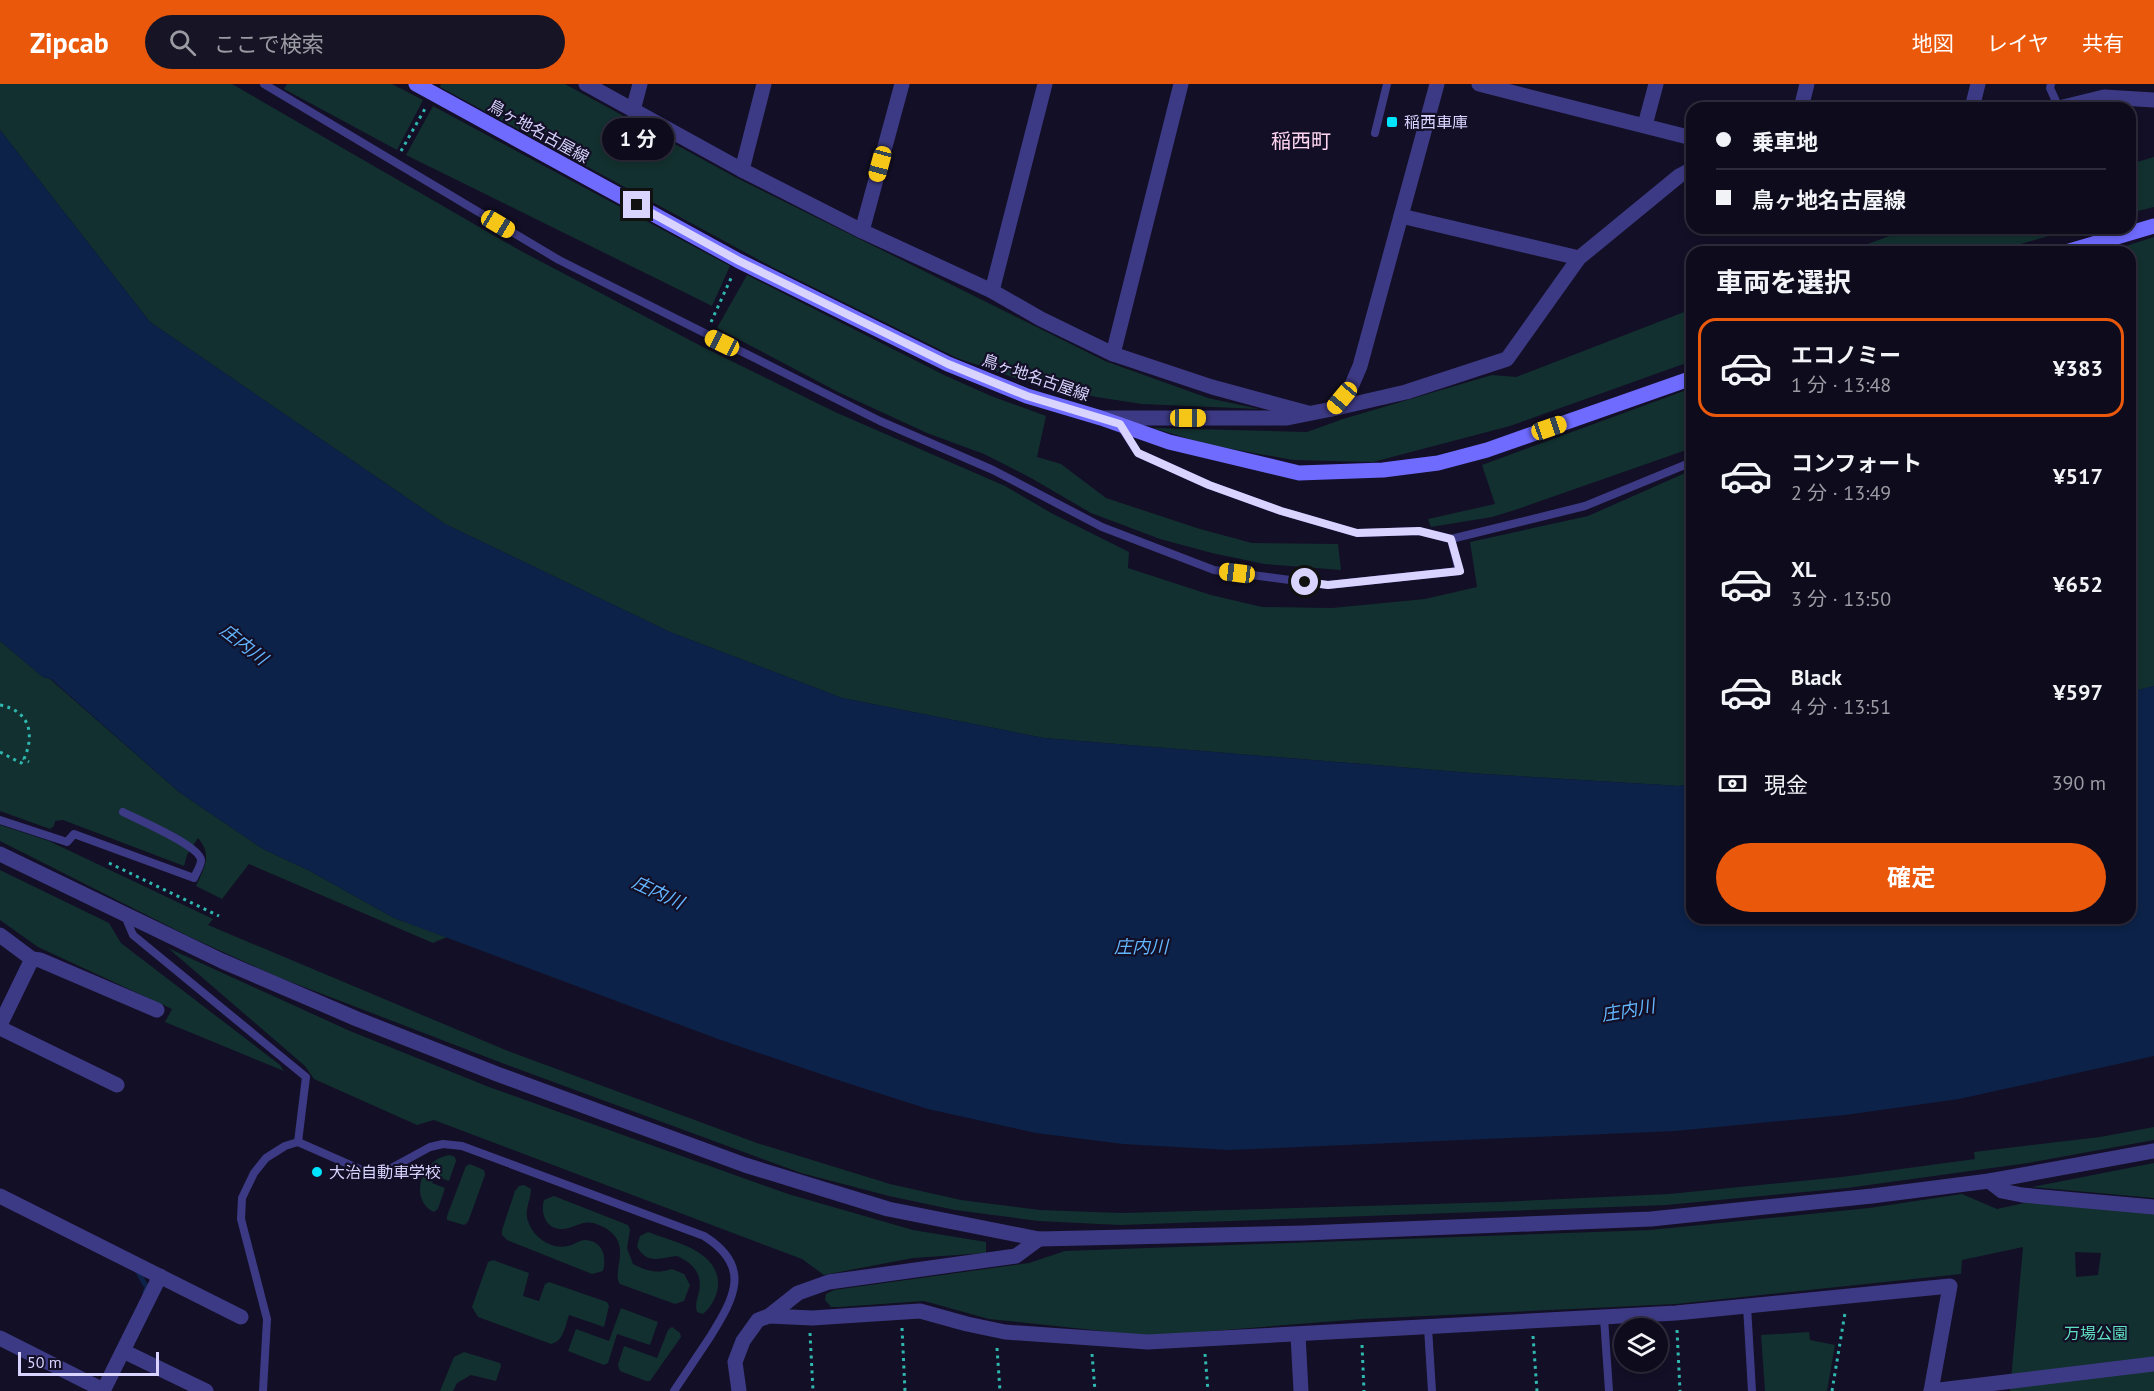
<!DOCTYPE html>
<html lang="ja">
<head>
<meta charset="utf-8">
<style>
  body { margin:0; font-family:"PT Sans","Noto Sans JP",sans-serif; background:#171425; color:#f1f3f6; height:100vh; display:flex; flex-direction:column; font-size:22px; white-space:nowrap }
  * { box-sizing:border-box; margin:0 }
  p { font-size:20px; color:#9b9ba3 }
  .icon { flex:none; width:33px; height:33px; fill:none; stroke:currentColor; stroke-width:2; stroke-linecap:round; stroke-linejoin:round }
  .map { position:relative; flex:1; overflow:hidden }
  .drawer { position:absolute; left:1686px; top:162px; width:450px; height:678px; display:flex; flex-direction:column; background:#0e0b1c; border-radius:18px; box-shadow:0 3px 9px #0003,0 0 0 2px #2e2b3b }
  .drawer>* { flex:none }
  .hud { position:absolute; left:1686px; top:18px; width:450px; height:132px; border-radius:18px; box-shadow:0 3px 9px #0003,0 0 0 2px #2e2b3b; display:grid; align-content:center; height:132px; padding:0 30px; background:#0e0b1c }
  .controls { position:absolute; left:1614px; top:1234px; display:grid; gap:12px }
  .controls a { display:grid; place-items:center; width:54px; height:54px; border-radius:50%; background:#0e0b1c; box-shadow:0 3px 9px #0003,0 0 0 2px #2e2b3b; font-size:30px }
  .scale { position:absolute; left:18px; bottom:15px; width:141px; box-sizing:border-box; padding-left:6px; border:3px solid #d9d4ff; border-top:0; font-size:16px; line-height:21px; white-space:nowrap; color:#d9d4ff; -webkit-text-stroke:4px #130f26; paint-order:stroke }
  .end { position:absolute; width:27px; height:27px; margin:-14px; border:8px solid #d9d4ff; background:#111; box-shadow:0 0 0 3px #111 }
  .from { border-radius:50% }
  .bubble { position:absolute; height:42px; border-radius:21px; background:#0e0b1c; box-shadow:0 3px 9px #0003,0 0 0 2px #2e2b3b; font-size:20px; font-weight:700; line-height:42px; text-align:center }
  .car { position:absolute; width:18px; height:36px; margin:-18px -9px; border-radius:8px; box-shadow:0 0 4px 2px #0007; background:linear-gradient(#f5c518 24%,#345 0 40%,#f5c518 0 76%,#345 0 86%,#f5c518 0) }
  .hud b { display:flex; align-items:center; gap:21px; height:57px; font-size:22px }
  .hud b+b { border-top:2px solid #2e2b3b }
  .hud i { width:15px; height:15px; background:#f1f3f6 }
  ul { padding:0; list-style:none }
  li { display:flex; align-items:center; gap:18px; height:99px; margin:0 12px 9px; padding:0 18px; border:3px solid transparent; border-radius:18px }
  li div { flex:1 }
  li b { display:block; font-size:22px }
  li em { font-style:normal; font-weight:700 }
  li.current { border-color:#ea580c }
  li>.icon { width:54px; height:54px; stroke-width:1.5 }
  h2 { padding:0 30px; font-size:27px; line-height:72px }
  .pay { display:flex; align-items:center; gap:15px; height:66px; padding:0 30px; font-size:22px }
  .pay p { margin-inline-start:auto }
  .action { display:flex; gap:12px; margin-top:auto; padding:12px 30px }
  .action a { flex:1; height:69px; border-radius:36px; background:#ea580c; color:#fff; font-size:24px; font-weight:700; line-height:69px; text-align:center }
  header { display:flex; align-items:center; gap:36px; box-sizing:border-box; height:84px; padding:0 30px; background:#ea580c; color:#fff }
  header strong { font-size:28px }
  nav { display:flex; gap:33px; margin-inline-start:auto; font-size:21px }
  .search { width:420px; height:54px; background:#171425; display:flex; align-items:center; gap:15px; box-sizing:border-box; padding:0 21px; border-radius:33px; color:#9b9ba3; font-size:22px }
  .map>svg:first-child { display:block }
  .green { fill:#12302f; fill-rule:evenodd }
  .water { fill:#0c2248 }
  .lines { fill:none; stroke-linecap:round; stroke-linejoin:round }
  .stream { stroke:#0c2248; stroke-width:5 }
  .path { stroke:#2fb8b0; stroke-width:3; stroke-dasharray:3 4.5; stroke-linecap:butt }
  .service { stroke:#3d3a85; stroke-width:8 }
  .minor { stroke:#3d3a85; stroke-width:15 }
  .tertiary { stroke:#3d3a85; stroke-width:15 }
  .secondary { stroke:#6f6bff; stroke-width:15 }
  .route { stroke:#d9d4ff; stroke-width:8 }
  .poi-dot { fill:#00e5ff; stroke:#130f26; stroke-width:2 }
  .labels { text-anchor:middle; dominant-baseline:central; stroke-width:4.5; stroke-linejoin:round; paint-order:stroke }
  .poi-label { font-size:16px; fill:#d9d4ff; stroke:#130f26; text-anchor:start }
  .street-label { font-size:16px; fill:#d9d4ff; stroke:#130f26 }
  .park-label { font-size:16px; fill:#5fe0c0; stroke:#130f26 }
  .water-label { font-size:18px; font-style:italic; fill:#62b6ff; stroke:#130f26 }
  .quarter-label { font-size:20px; fill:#ffd6f0; stroke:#130f26 }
</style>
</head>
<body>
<header>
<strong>Zipcab</strong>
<div class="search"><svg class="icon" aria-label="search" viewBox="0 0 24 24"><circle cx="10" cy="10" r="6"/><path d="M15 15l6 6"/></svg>ここで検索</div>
<nav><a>地図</a><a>レイヤ</a><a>共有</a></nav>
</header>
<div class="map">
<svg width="2154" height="1307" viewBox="0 0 2154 1307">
  <rect width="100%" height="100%" fill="#130f26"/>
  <g class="green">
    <path d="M0,0H232L521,167L701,262L835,328L1005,402L1053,430L1129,468L1128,484L1211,511L1262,523L1332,524L1425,515L1477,503L1470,458L1588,432L1692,386V700L1679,702L1484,690L1044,654L842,614L670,548L445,440L150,238L0,46Z"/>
    <path d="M287,0H392L423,16L397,66L284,5Z"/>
    <path d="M441,0H565L735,93L1105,277L1208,314L1259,325L1142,320L1096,313L1018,295L957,274L772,183L440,3Z"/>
    <path d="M433,22L730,182L712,222L406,71Z"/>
    <path d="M2154,73V123L2130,129V80Z"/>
    <path d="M1911,144H2076L1993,168H1846Z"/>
    <path d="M2154,153V602L2130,608V168H2107Z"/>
    <path d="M747,191L944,291L991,312L1046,332L1037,373L1061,380L1106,414L1200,445L1252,459L1338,460L1341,486L1264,480L1212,469L1160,455L1091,429L1031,394L984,370L927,349L838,308L717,244Z"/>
    <path d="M1692,225V277L1510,342L1373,378L1293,376L1210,361L1153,344L1307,348L1343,335L1492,291L1516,293Z"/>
    <path d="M1692,304V364L1515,426L1492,433L1431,443L1428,435L1495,420L1482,381Z"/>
    <path d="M0,557L43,593L50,595L179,708L263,765L310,787L394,834L447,853L433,859L249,780L222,815L196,802C204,784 213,771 198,754L187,771L184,782L63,736L55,737L54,742L50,745L0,727Z"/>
    <path d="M0,741L49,757L213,835L208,841L508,967L757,1059L890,1100L961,1116L1040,1126L1122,1129L1500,1118L1669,1110L1842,1093L1975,1075L1974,1068L2100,1053L2154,1043V1056L2028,1079L1847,1104L1666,1121L1120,1141L1038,1137L955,1126L889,1112L801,1089L502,979L278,893L188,852L0,757Z"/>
    <path d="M0,786L109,839L121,859L280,981L284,987L165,938L172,925L38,863L0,836Z"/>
    <path d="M168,864L350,947L489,1003L788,1110L913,1146L986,1158V1169L913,1174L824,1191L802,1175L434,1036L417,1041L314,995L305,982Z"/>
    <path d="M450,1071L455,1073L456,1077L449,1097L435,1092L432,1099L445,1104L438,1125L434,1128C409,1116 420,1075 450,1071Z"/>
    <path d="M2154,1079V1114L2032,1103Z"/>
    <path d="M470,1080L484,1086L485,1091L468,1138L464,1141L447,1136V1132L466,1082Z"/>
    <path d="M524,1101L531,1105C531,1116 524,1125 528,1137C533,1153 551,1166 568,1162C574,1161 579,1156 585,1156C603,1157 607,1173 603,1187L592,1190L507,1156L502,1151V1146L515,1107L519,1102Z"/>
    <path d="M1962,1110L1997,1125L2029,1118L2154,1129V1307H2010L2023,1163L1962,1176L1961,1190L1676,1220L1362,1235L1149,1252L989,1235L924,1217L839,1223H831L825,1216L826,1210L834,1206L1029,1179L1065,1167L1650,1146L1869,1124ZM2075,1168L2101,1169L2098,1191L2076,1193Z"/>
    <path d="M554,1112L628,1141L630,1146L627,1164L633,1180C647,1187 657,1190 672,1185L684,1190L690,1201L684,1217L675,1220L620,1200C610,1187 637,1157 599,1141C585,1134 577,1143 563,1145C546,1146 540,1129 544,1116Z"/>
    <path d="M648,1148C673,1158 720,1166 718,1202C717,1213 711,1223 703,1230L697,1228C695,1220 697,1216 699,1208C703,1190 693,1179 677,1172C660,1174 646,1181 637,1162L640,1152Z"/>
    <path d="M493,1176L529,1189L523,1212L539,1217L545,1200L549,1198L607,1218L609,1222L604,1243L569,1231C565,1242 564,1257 551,1260L478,1233L472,1223L488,1178Z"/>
    <path d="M621,1224L658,1238L650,1261L617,1250L608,1279L604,1281L568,1267L576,1245L609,1257Z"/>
    <path d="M672,1243L680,1249L681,1253L650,1297H646L620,1287L618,1281L624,1262L657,1274L668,1246Z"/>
    <path d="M1809,1248L1810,1256L1835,1261L1827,1307H1765L1761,1251Z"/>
    <path d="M464,1268L500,1279L501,1282L496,1297L471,1291L457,1299L453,1307H440L454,1273Z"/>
  </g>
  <path class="water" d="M0,46L150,238L445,440L670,548L842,614L1044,654L1484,690L1679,702L1692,700V834H2130V608L2154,602V972L1959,1015L1845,1031L1675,1047L1230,1066L1123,1060L1036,1049L928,1025L844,998L718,955L394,834L310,787L263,765L179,708L51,595L43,593L0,557Z"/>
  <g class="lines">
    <path class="stream" d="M138,1188L147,1204L145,1208"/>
    <g class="path">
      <path d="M401,67L426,23"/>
      <path d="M711,238L732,192"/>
      <path d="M0,621C30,627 35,650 24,675L29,678"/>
      <path d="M0,668L21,679L24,675"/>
      <path d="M109,779L219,832"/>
      <path d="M902,1244L905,1307"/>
      <path d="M1677,1246L1680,1307"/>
      <path d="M810,1249L813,1307"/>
      <path d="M1533,1252L1537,1307"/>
      <path d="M1362,1261L1364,1307"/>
      <path d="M997,1264L1000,1307"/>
      <path d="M1092,1270L1095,1307"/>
      <path d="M1205,1270L1208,1307"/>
      <path d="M1832,1307L1845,1229"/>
    </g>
    <g class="service">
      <path d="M264,0L559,176L880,337L993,386L1102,443L1214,486L1328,501L1459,487L1451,455L1585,422L1692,378"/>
      <path d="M2051,0L2050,4L2059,24"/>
      <path d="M1375,49L1387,0"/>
      <path d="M1121,343L1138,369L1209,401L1281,427L1357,449L1419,447L1451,455"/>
      <path d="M0,736L67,758L74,750L194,794C196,789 201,782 201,776C200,762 137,735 123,728"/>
      <path d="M125,832L133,851L306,993L298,1058L285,1062L266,1074L254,1089L242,1114L241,1135L267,1235L263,1307"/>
      <path d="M298,1058L364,1087L384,1088L430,1063L443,1060L462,1062L704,1152C752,1182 735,1213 710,1253C698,1271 686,1289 674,1307"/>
      <path d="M1747,1222L1752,1307"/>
      <path d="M1604,1234L1609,1307"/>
      <path d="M1428,1244L1432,1307"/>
    </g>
    <g class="minor">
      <path d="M586,0L742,86L862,147L992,207L1041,235L1113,270L1212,303L1308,329"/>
      <path d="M1479,0L1692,54"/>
      <path d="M1972,24L1978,0"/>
      <path d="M2059,24L2104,13L2154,16"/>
      <path d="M633,26L640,0"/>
      <path d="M1645,41L1656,0"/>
      <path d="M742,86L764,0"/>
      <path d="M1401,132L1579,174"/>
      <path d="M862,147L902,0"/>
      <path d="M992,207L1045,0"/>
      <path d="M1113,270L1181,0"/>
      <path d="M1332,325L1406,308L1507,275L1579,174L1679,92L1692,85"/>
      <path d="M1104,334H1287L1332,325L1351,303L1360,282L1437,0"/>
      <path d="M0,851L32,875L0,941"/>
      <path d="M32,875L40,876L157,926"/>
      <path d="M0,944L117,1001"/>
      <path d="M1989,1097L2002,1107L2022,1111L2154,1123"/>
      <path d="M0,1112L241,1233"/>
      <path d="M769,1232L812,1234L920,1227L967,1240L1005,1248L1148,1258L1676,1229L1950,1202L1931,1307"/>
      <path d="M1298,1251L1301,1307"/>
      <path d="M0,1254L103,1306"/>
      <path d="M123,1267L206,1307"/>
      <path d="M103,1307L160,1192"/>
      <path d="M739,1307L735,1278L743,1257L758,1236L769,1232L798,1209L829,1198L1016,1172L1039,1155"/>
      <path d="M1931,1307L2154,1280"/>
    </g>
    <g class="tertiary">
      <path d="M1801,24L1807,0"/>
      <path d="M0,770L222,877L357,935L497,990L745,1081L888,1125L1039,1155L1304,1149L1651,1135L1872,1112L1989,1097L2154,1067"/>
    </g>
    <g class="secondary">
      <path d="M416,0L739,177L948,280L1027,312L1101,334L1169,358L1299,389L1383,386L1438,379L1487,366L1692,294"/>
      <path d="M2066,168L2154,142"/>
    </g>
  </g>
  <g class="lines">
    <path class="route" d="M637,121L739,177L948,280L1027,312L1120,340L1138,369L1209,401L1281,427L1357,449L1419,447L1451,455L1460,487L1328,501L1305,498"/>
  </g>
  <g class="poi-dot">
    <rect x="1386" y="32" width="12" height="12" rx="3"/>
    <circle cx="317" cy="1088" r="6"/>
  </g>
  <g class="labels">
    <g class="poi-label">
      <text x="1404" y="38">稲西車庫</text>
      <text x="329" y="1088">大治自動車学校</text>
    </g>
    <g class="street-label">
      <text transform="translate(539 47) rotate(29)">鳥ヶ地名古屋線</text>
      <text transform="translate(1036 293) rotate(19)">鳥ヶ地名古屋線</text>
    </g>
    <g class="park-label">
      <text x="2096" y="1249">万場公園</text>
    </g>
    <g class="water-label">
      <text transform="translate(244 560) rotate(38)">庄内川</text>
      <text transform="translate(658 808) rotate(25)">庄内川</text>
      <text x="1141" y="862">庄内川</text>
      <text transform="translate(1628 926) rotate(-10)">庄内川</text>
    </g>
    <g class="quarter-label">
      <text x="1301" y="57">稲西町</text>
    </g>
  </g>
</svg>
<div class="controls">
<a><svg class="icon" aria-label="layers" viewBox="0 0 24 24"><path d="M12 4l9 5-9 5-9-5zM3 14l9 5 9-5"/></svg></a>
</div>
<div class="scale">50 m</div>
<i class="end from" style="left:1305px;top:498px"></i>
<i class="end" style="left:637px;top:121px"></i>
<div class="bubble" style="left:602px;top:34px;width:72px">1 分</div>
<i class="car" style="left:880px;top:80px;rotate:195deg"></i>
<i class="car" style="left:498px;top:140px;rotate:121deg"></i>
<i class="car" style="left:722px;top:259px;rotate:296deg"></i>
<i class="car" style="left:1342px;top:314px;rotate:220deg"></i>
<i class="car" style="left:1188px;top:334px;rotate:90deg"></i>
<i class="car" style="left:1549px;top:344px;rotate:71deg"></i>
<i class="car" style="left:1237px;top:489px;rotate:277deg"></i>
<div class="hud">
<b><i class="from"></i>乗車地</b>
<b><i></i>鳥ヶ地名古屋線</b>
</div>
<section class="drawer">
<h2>車両を選択</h2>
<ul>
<li class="current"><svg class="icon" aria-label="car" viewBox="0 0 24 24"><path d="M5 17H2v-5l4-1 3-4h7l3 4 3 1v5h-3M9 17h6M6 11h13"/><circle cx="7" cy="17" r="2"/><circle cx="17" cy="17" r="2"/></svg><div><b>エコノミー</b><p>1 分 · 13:48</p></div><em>¥383</em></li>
<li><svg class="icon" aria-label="car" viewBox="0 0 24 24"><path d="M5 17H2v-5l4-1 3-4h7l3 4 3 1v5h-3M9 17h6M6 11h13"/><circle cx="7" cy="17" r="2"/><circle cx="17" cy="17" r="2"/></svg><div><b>コンフォート</b><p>2 分 · 13:49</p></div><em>¥517</em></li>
<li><svg class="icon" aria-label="car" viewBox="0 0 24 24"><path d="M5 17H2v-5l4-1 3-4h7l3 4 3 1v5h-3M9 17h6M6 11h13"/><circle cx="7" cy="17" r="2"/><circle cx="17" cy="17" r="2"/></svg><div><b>XL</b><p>3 分 · 13:50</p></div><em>¥652</em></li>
<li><svg class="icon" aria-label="car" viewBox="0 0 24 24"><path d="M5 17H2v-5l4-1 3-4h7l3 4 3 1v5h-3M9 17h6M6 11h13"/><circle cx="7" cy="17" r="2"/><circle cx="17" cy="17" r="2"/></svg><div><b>Black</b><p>4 分 · 13:51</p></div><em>¥597</em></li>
</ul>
<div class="pay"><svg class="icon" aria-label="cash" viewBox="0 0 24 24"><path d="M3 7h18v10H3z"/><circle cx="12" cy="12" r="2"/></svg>現金<p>390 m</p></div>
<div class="action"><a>確定</a></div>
</section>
</div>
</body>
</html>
